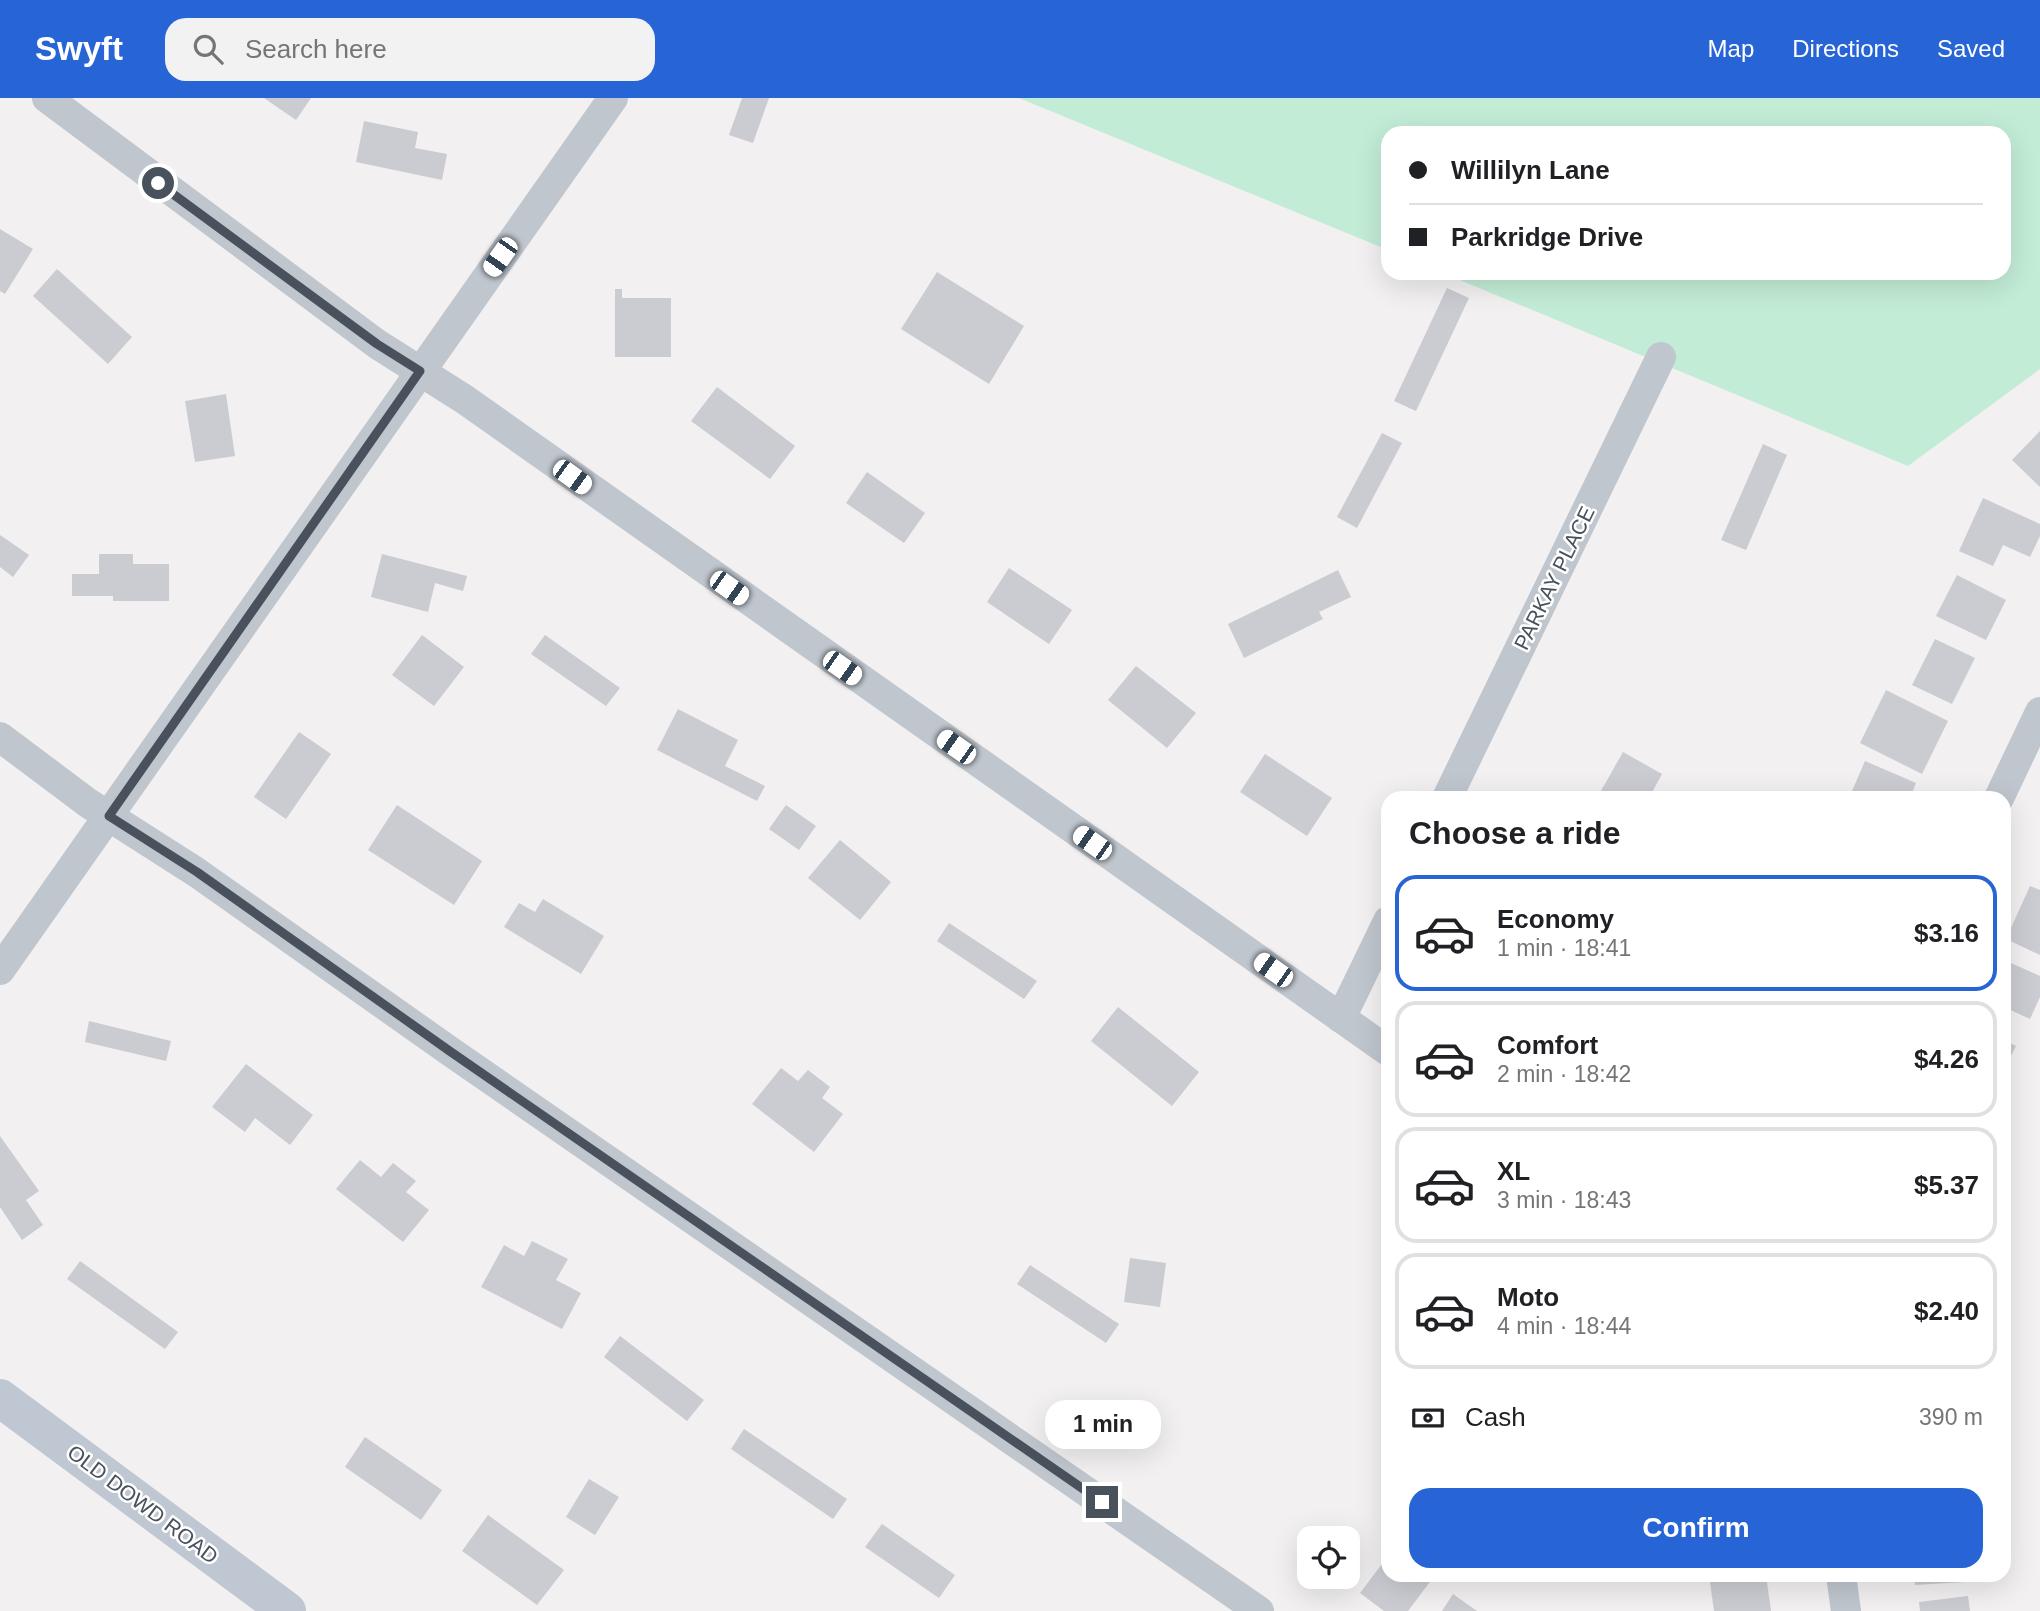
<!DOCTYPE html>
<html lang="en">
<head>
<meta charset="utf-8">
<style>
  body { margin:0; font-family:Arial,sans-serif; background:#f2f2f2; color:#202124; height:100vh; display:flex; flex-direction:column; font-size:26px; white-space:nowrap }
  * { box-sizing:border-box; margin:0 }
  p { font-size:23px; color:#757577 }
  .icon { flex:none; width:38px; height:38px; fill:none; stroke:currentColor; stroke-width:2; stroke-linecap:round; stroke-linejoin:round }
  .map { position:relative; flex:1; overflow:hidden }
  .details { position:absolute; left:1381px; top:693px; width:630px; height:791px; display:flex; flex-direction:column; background:#fff; border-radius:21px; box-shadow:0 7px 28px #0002 }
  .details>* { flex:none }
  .guide { position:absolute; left:1381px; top:28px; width:630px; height:154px; border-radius:21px; box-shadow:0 7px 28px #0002; display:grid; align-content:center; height:154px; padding:0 28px; background:#fff }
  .buttons { position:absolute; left:1297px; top:1428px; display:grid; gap:14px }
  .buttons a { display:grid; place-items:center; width:63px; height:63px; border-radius:14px; background:#fff; box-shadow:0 7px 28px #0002; font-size:35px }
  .end { position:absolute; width:32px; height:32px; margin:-16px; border:9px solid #49515c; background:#fff; box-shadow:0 0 0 4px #fff }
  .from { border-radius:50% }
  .bubble { position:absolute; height:49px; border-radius:21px; background:#fff; box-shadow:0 7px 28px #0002; font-size:23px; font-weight:700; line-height:49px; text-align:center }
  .car { position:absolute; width:21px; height:42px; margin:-21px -10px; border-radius:9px; box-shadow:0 0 5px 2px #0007; background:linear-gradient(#fff 24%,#345 0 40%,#fff 0 76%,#345 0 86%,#fff 0) }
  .guide b { display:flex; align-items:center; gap:24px; height:66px; font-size:26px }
  .guide b+b { border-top:2px solid #e0e0e0 }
  .guide i { width:18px; height:18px; background:#202124 }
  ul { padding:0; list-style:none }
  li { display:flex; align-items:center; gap:21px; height:116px; margin:0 14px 10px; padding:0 14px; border:4px solid #e0e0e0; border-radius:21px }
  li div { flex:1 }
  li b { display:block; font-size:26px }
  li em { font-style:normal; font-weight:700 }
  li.on { border-color:#2764d5 }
  li>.icon { width:63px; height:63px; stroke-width:1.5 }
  h2 { padding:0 28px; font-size:32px; line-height:84px }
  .pay { display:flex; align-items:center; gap:18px; height:77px; padding:0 28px; font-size:26px }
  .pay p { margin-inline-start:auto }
  .button { display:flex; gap:14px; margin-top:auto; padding:14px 28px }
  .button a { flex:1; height:80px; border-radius:21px; background:#2764d5; color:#fff; font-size:28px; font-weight:700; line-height:80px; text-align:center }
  header { display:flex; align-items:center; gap:42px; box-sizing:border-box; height:98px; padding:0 35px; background:#2764d5; color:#fff }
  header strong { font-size:33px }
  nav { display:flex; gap:38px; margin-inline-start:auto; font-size:24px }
  .search { width:490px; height:63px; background:#f2f2f2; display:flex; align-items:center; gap:18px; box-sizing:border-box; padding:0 24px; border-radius:21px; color:#757577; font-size:26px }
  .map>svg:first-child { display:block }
  .green { fill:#c2ecd6 }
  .building { fill:#caccd2 }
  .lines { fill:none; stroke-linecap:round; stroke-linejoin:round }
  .street { stroke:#bfc6ce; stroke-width:30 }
  .secondary { stroke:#bfc7d2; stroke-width:38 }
  .route { stroke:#49515c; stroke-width:9 }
  .labels { text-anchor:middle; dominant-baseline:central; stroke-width:5; stroke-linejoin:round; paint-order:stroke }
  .street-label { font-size:21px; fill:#49515c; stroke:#fff }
</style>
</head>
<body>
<header>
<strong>Swyft</strong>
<div class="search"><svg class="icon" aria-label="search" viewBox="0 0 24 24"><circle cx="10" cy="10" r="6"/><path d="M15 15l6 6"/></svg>Search here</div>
<nav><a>Map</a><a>Directions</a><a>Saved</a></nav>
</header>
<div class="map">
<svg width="2040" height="1513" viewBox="0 0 2040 1513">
  <rect width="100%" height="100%" fill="#f2f0f0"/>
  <path class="green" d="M1019,0H2040V271L1908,368L1443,175H2004V35H1388V152Z"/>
  <g class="building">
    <path d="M264,0H311L296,22Z"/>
    <path d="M742,0H769L753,45L729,37Z"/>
    <path d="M364,23L418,34L415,50L447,56L442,82L356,64Z"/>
    <path d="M0,131L33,151L5,196L0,193Z"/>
    <path d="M57,171L132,239L108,266L33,198Z"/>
    <path d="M937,174L1024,228L989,286L901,231Z"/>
    <path d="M1447,190L1469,200L1416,313L1394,303Z"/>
    <path d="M615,191H622V200H671V259H615Z"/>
    <path d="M717,289L795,348L770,381L691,323Z"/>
    <path d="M226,296L235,358L195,364L185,303Z"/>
    <path d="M2040,333V389L2012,362Z"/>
    <path d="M1382,335L1402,345L1357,430L1337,419Z"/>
    <path d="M1763,346L1787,357L1746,452L1721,442Z"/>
    <path d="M867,374L925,415L904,445L846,405Z"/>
    <path d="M1983,400L2040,426V438L2030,459L2003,447L1993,468L1959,453Z"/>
    <path d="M0,437L29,457L13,479L0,469Z"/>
    <path d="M99,456H133V466H169V503H113V498H72V476H99Z"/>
    <path d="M382,456L467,478L463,493L435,485L428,514L371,499Z"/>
    <path d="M1009,470L1072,512L1049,546L987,504Z"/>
    <path d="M1338,472L1351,499L1319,514L1323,521L1244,560L1228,526Z"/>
    <path d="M1957,477L2006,502L1986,542L1936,518Z"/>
    <path d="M422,537L464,569L434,608L392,577Z"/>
    <path d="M545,537L620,590L606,608L531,556Z"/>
    <path d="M1935,541L1975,560L1952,606L1912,587Z"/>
    <path d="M1136,568L1196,615L1167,650L1108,602Z"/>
    <path d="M1886,592L1948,623L1922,676L1860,645Z"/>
    <path d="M678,611L738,642L725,668L765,688L757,703L657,652Z"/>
    <path d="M299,634L331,656L286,721L254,699Z"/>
    <path d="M1623,654L1662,676L1649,700H1597Z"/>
    <path d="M1265,656L1332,700L1307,738L1240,694Z"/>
    <path d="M1865,663L1916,685L1910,700H1849Z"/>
    <path d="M397,707L482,763L454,807L368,752Z"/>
    <path d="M786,707L816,728L799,752L769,731Z"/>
    <path d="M840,742L891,784L860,822L808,780Z"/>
    <path d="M2030,788L2040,792V857L2006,841Z"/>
    <path d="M543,801L604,838L581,876L504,829L519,805L535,814Z"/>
    <path d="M949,825L1037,883L1024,901L937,843Z"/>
    <path d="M2004,862L2040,878V899L2030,921L2004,909Z"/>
    <path d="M1118,909L1199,974L1172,1008L1091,943Z"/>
    <path d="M89,923L171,943L166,963L85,944Z"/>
    <path d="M2004,942L2016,948L2004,972Z"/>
    <path d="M246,966L313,1017L290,1047L255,1020L245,1034L212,1009Z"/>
    <path d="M781,970L798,983L808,972L830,989L822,1000L843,1016L814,1054L752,1006Z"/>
    <path d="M0,1038L39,1093L26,1102L43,1127L22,1142L0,1109Z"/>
    <path d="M360,1062L381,1079L393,1065L416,1083L406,1094L429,1112L403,1144L336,1091Z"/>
    <path d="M532,1143L568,1161L556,1182L581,1195L562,1231L481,1189L504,1147L524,1158Z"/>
    <path d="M1130,1160L1166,1165L1160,1209L1124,1204Z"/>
    <path d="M80,1163L178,1234L165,1251L67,1181Z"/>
    <path d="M1030,1167L1119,1226L1106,1245L1017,1186Z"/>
    <path d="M620,1238L704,1302L687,1323L604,1259Z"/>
    <path d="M744,1331L847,1401L833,1421L731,1351Z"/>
    <path d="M365,1339L442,1392L421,1422L345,1369Z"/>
    <path d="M589,1381L619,1399L595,1437L566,1419Z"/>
    <path d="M488,1417L564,1472L537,1507L462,1453Z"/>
    <path d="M882,1426L955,1477L939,1500L865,1449Z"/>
    <path d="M1388,1458V1477H1435L1408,1513H1384L1360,1495Z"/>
    <path d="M1709,1477H1766L1771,1513H1714Z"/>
    <path d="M1914,1477H1981V1483L1915,1487Z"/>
    <path d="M1453,1496L1477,1513H1442Z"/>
    <path d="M1968,1498L1970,1513H1920L1919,1504Z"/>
  </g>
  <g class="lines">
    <g class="street">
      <path d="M47,0L377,246L464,301L1388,953"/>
      <path d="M0,639L88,705L196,774L451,954L1259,1513"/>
      <path d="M1447,700L1661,259"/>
      <path d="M1999,700L2040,614"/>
      <path d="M0,872L613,0"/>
      <path d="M1341,920L1388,823"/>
      <path d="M1841,1477L1846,1513"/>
    </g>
    <path class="secondary" d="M0,1300L287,1513"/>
  </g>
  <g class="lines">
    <path class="route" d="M158,85L377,246L420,273L109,718L197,774L451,954L1102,1404"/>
  </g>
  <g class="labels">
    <g class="street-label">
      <text transform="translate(1554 480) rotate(-64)">PARKAY PLACE</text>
      <text transform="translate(143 1406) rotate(37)">OLD DOWD ROAD</text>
    </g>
  </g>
</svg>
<div class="buttons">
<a><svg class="icon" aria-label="locate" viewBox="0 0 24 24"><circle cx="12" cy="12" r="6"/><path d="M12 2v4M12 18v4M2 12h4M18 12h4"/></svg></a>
</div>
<i class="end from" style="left:158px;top:85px"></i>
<i class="end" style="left:1102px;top:1404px"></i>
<div class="bubble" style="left:1045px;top:1302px;width:116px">1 min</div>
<i class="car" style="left:500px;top:159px;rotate:215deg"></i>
<i class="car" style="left:572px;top:379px;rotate:126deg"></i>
<i class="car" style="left:729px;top:490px;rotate:125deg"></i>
<i class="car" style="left:842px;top:570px;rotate:125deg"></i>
<i class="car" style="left:956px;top:649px;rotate:305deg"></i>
<i class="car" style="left:1092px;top:745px;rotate:305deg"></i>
<i class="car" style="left:1273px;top:872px;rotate:305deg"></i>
<div class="guide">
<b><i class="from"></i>Willilyn Lane</b>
<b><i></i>Parkridge Drive</b>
</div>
<section class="details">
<h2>Choose a ride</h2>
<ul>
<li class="on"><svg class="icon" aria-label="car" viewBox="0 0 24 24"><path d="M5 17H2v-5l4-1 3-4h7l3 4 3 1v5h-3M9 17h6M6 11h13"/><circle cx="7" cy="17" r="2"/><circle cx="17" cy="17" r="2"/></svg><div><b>Economy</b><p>1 min · 18:41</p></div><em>$3.16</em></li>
<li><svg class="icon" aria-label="car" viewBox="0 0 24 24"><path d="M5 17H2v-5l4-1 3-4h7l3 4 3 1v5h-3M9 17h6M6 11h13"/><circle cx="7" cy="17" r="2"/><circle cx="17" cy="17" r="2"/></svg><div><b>Comfort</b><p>2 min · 18:42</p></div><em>$4.26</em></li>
<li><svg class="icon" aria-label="car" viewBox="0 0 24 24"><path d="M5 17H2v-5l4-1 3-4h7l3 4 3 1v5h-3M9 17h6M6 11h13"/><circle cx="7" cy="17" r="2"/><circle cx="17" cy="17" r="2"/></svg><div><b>XL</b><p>3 min · 18:43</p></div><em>$5.37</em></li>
<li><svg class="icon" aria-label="car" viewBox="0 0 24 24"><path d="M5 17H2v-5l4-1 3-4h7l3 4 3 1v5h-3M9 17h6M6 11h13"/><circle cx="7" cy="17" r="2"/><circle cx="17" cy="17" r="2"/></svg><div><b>Moto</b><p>4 min · 18:44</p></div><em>$2.40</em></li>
</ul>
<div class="pay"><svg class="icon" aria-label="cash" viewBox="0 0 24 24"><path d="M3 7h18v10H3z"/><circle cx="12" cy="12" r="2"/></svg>Cash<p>390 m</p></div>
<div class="button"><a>Confirm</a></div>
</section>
</div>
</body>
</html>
